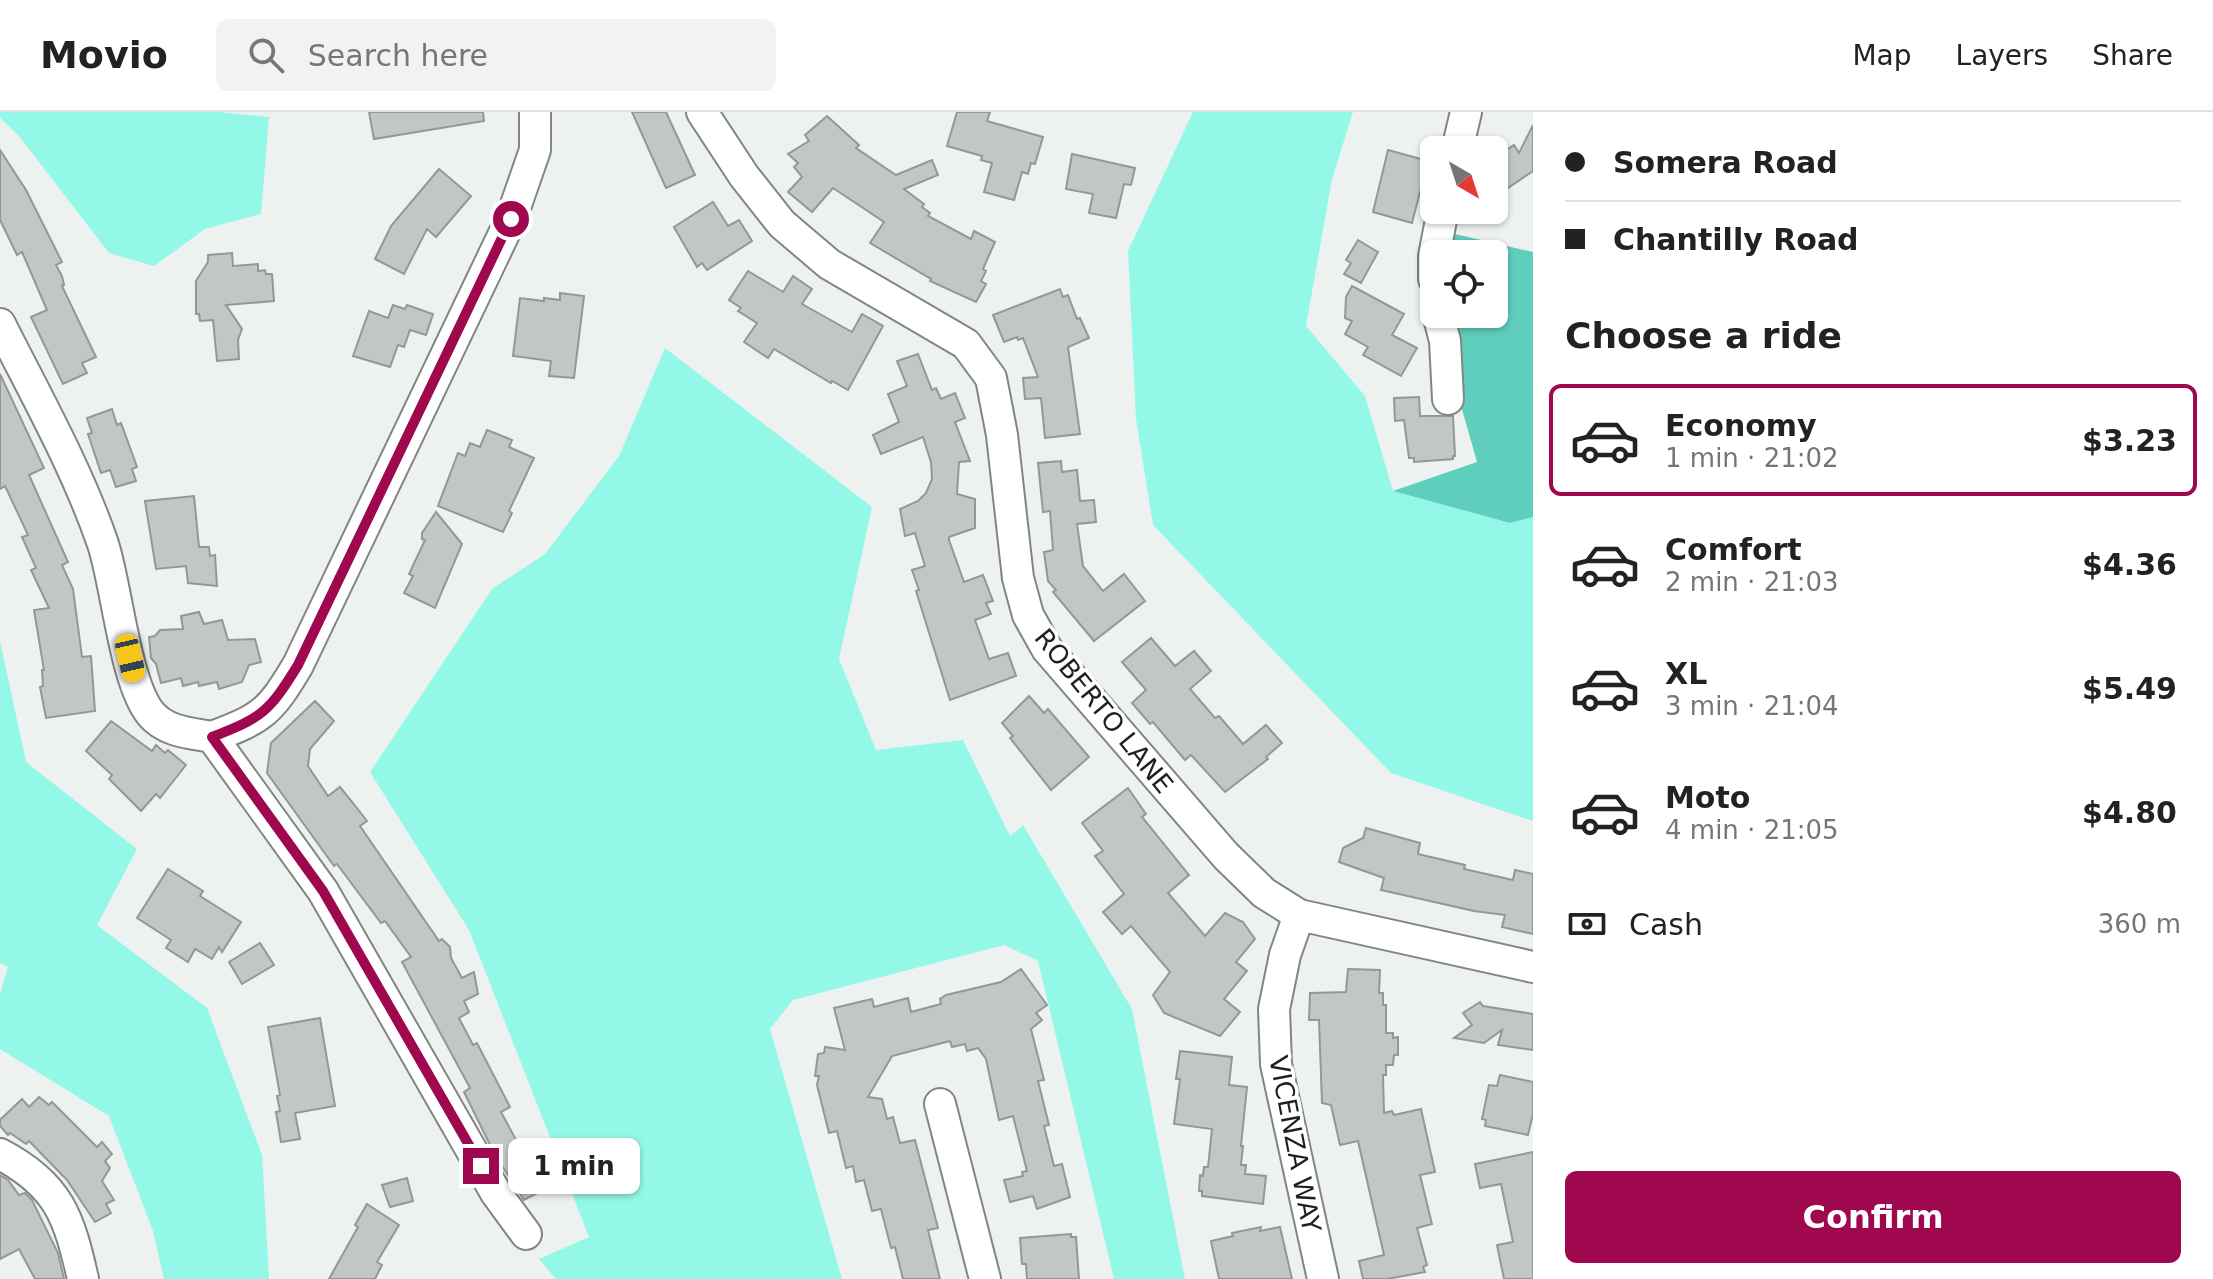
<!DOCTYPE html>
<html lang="en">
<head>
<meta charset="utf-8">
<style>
  body { margin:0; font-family:"DejaVu Sans",sans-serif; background:#f2f2f2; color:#222; height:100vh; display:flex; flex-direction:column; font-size:30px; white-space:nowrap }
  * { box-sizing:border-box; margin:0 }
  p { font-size:26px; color:#767676 }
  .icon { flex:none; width:44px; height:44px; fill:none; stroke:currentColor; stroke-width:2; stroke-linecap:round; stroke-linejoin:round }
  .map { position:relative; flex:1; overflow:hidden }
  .drawer { display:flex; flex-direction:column; background:#fff; width:680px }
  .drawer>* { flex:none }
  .hud { display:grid; align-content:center; height:176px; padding:0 32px; background:#fff }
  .needle { width:52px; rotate:141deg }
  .buttons { position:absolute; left:1420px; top:24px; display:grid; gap:16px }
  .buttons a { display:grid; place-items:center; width:88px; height:88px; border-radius:12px; background:#fff; box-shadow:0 2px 6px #0004; font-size:40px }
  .end { position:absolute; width:36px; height:36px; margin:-18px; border:10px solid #9f084f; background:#fff; box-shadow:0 0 0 4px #fff }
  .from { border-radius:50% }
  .bubble { position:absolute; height:56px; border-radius:12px; background:#fff; box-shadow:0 2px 6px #0004; font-size:26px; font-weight:600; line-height:56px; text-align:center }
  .car { position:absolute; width:24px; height:48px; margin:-24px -12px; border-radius:10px; box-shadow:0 0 6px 2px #0007; background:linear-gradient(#f5c518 24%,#345 0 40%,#f5c518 0 76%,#345 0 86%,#f5c518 0) }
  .hud b { display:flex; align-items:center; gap:28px; height:76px; font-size:30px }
  .hud b+b { border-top:2px solid #e0e0e0 }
  .hud i { width:20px; height:20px; background:#222 }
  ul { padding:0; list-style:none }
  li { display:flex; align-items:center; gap:24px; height:112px; margin:0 16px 12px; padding:0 16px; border:4px solid transparent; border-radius:12px }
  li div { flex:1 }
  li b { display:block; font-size:30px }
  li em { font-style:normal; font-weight:600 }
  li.current { border-color:#9f084f }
  li>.icon { width:72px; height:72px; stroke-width:1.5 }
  h2 { padding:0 32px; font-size:36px; line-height:96px }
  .pay { display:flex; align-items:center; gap:20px; height:88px; padding:0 32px; font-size:30px }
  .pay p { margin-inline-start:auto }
  .cta { display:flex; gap:16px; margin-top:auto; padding:16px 32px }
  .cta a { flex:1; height:92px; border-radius:12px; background:#9f084f; color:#fff; font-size:32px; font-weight:600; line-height:92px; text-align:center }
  header { display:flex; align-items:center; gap:48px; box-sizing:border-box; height:112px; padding:0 40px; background:#fff; border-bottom:2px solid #e0e0e0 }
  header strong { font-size:38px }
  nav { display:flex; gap:44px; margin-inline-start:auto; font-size:28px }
  .search { width:560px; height:72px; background:#f2f2f2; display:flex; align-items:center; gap:20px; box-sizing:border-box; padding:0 28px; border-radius:12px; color:#767676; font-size:30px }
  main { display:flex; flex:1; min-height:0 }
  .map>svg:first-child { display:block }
  .green { fill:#93f8e7 }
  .forest { fill:#60cebd }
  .building { fill:#c1c7c5; stroke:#939897; stroke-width:2 }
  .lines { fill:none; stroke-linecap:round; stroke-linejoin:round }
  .minor-casing { stroke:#818684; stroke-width:34 }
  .minor { stroke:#fff; stroke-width:30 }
  .route { stroke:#9f084f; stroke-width:10 }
  .labels { text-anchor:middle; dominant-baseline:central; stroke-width:7; stroke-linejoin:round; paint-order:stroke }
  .street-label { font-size:26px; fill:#1e201f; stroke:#fff }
</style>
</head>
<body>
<header>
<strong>Movio</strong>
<div class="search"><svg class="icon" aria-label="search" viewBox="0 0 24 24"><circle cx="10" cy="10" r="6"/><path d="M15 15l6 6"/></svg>Search here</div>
<nav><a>Map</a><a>Layers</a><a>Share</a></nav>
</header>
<main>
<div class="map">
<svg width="1533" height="1167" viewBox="0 0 1533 1167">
  <rect width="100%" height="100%" fill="#edf2f1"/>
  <g class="green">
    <path d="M0,0H218L269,5L261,102L205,117L154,154L109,141L19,24L0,6Z"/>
    <path d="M1193,0H1353L1332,67L1306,214L1365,284L1393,379L1510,411L1533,405V709L1391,661L1153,413L1136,307L1128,139Z"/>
    <path d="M665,236L872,395L839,547L876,638L963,628L1010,724L1023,713L1132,897L1185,1167H1114L1038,849L1004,833L793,888L770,917L842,1167H556L539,1147L589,1125L469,818L370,660L492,477L545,442L619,344Z"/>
    <path d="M0,529L26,650L137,737L97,813L207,896L262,1043L269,1167H164L153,1119L109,1004L0,937V882L8,855L0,851Z"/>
  </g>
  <path class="forest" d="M1438,118L1533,140V405L1510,411L1393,379L1477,350L1451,259L1446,202H1494V142H1440Z"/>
  <g class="building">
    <path d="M369,0H483L484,9L374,27Z"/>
    <path d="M632,0H666L695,63L666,76Z"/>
    <path d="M957,0H990L987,9L1043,25L1035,52L1031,51L1028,62L1022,60L1014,88L984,80L992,51L981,48L982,44L947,34Z"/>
    <path d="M827,4L859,33L856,36L896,63L932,48L938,63L904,77L924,92L922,95L930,101L928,104L971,127L974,119L995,130L983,157L986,159L981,169L986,172L976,190L930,169L931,167L870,131L884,110L833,76L812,100L788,80L802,65L794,55L798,51L788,42L809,29L805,23Z"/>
    <path d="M1533,13V59L1502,80L1494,68V54L1502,48L1499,43L1514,33L1519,41Z"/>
    <path d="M0,38L26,78L62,150L56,153L62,164L64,173L62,174L96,245L82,251L87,261L63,272L31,205L47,198L22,140L17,143L0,108Z"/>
    <path d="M1388,38L1428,49L1412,111L1373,100Z"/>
    <path d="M1072,42L1135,56L1131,73L1124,72L1116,106L1089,101L1093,82L1066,77Z"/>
    <path d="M439,57L471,84L436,125L427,117L404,162L375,147L391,114Z"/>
    <path d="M713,90L728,114L739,108L752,129L707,158L702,151L697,155L674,115Z"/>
    <path d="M1358,128L1378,140L1361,171L1344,162L1351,151L1346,148Z"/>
    <path d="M232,141L233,154L258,152V159L265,158L266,162H272L274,189L226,193L242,217L238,228L239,247L217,249L213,208L200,209L199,202H196V169L208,150V143Z"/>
    <path d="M748,159L783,180L793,164L812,177L802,192L852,220L862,202L883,214L848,278L832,269L831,271L774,237L768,246L744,230L757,211L738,199L741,196L729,188Z"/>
    <path d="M1352,174L1404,202L1392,223L1417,236L1401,264L1363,243L1368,235L1345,222L1352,209L1345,206L1346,185Z"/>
    <path d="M1060,177L1063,185L1068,183L1077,207L1080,206L1089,226L1068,235L1080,322L1045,326L1041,286L1025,287L1023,266L1038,265L1023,226L1018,228L1017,225L1004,230L993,203Z"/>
    <path d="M560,181L584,184L574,266L549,264L551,249L513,244L520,186L544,189V186L560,188Z"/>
    <path d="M393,193L405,197L407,193L433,202L426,223L410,218L404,235L398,233L390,255L353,244L369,199L388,206Z"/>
    <path d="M918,242L932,278L936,276L941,287L955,281L965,306L955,310L970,349L959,350L957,382L975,387V416L949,425V428L964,470L983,463L993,489L986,491L991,502L975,508L989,547L1008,541L1016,564L950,588L916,479L919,478L912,458L925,454L915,421L905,424L900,397L918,389L926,381L932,367L931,350L923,325L881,342L873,323L899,310L888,282L907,274L897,249Z"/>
    <path d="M0,262L44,356L29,363L68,450L62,453L73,477L82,545L91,544L95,599L46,606L40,575L43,574L42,558H44L34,498L49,496L31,458L36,456L22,425L28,423L5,374L0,377Z"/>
    <path d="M1419,285L1420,304H1453L1455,344H1453V347L1414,350V346H1409L1404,308L1395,309L1394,286Z"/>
    <path d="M112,297L117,313L121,311L137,355L132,357L136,369L116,375L110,358L101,361L88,322L92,321L87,306Z"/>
    <path d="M487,318L512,328L509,335L534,346L509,399L512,401L503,420L438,394L458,341L465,344L470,331L480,335Z"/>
    <path d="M1061,349L1062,360L1077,358L1080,389L1094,388L1096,410L1077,412L1083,454L1103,479L1124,462L1145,489L1094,529L1053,480L1056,478L1048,469L1044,440L1053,438L1050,399L1043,400L1038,351Z"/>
    <path d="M194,384L199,435H209L210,444L215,443L217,474L188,471L186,454L156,457L145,389Z"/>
    <path d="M436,400L462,432L435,496L404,481L413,464L409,462L425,428L422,427V421Z"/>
    <path d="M199,500L204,512L222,508L228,528L255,527L261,550L249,553L242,570L219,577L217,570L199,574L198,570L183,574L181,566L161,571L156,552L151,546L149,525L155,524L160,518L183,517L181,504Z"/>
    <path d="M1151,526L1175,554L1194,539L1211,559L1190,577L1215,606L1219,604L1243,632L1266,613L1282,631L1266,645L1268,647L1225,680L1191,643L1185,648L1153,610L1150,612L1132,591L1146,578L1122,550Z"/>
    <path d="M1029,584L1044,601L1048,597L1089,645L1051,678L1010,626L1013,624L1002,611Z"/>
    <path d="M315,589L334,609L310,637L308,654L328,684L340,675L357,696L367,709L360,714L439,829L442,827L450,835L451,846L462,866L474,860L478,882L464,889L469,900L459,906L473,933L477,931L510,995L501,1000L543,1078L524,1088L495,1043L464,980L470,976L402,850L411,845L385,809L381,811L337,752L334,754L267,661L271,631Z"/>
    <path d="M111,609L152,639L156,633L165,641L168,638L186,653L160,686L156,682L141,699L109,667L112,663L86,639Z"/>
    <path d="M1128,676L1146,702L1142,705L1189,763L1168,781L1205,824L1225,801L1243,810L1255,827L1236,850L1247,859L1224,887L1240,900L1220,924L1164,901L1153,883L1170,860L1131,814L1122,822L1103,800L1124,782L1095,744L1103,739L1082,711Z"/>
    <path d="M1366,716L1420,731L1418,742L1465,753L1464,757L1513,768L1515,758L1533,762V822L1502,815L1505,803L1474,799L1381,778L1384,766L1339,750L1343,736L1363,726Z"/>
    <path d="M168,757L203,779L200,784L241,810L222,840L219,835L212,847L195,837L188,850L166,836L171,828L137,806Z"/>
    <path d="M260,831L274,853L242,872L229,850Z"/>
    <path d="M1021,857L1047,893L1036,901L1042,908L1031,917L1044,968L1038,969L1049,1013L1044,1014L1054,1054L1062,1052L1070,1085L1037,1097L1033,1084L1010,1090L1004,1068L1023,1064L1022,1060L1027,1059L1013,1004L999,1008L986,947L978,936L967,939L965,932L952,935L950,929L892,944L868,985L882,987L887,1007L893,1005L900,1031L915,1028L938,1116L928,1118L940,1167H903L895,1135L891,1136L881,1097L872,1099L864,1068L856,1070L853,1054L846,1056L837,1019L829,1021L817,973L819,964H815L818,942L824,941L825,935L845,938L834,896L872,887L874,895L908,886L911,900L941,892L940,887L946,883L1001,870Z"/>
    <path d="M1348,857L1380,858L1379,881H1383V893H1386V921H1393V926L1398,925V943H1394L1393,953H1386V963H1383L1384,1001L1392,999L1394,1003L1421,997L1435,1060L1420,1063L1432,1112L1417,1116L1427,1153L1423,1155L1425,1160L1387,1167H1363L1359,1149L1384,1143L1358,1029L1340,1033L1331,993L1322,991L1319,908H1309L1310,881L1346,880Z"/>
    <path d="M1480,890L1483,894L1533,902V938L1498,933L1502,918L1484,931L1454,926L1472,913L1463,901Z"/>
    <path d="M320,906L335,994L295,1001L300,1027L281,1030L276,1000L280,999L277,984L280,983L268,915Z"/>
    <path d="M1180,939L1232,945L1229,973L1247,975L1241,1034H1243L1241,1053H1246L1245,1062L1266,1064L1263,1092L1202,1084V1079H1199L1200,1063L1203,1064L1204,1055H1208L1212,1017L1174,1012L1180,967H1176Z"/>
    <path d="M1500,963L1533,970V1002L1528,1023L1485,1014L1486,1008L1482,1007L1489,973L1497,974Z"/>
    <path d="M39,985L49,993L52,990L97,1035L102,1030L112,1042L105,1049L110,1056L102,1069L114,1088L106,1092L111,1101L95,1110L67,1068L29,1029L26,1032L10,1021L8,1023L0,1014V1008L22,987L29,995Z"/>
    <path d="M1533,1040V1167H1504L1497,1133L1513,1130L1501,1072L1480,1076L1475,1052Z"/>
    <path d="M0,1063L8,1068L19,1083L25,1081L32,1088L58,1141L64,1167H35L19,1137L0,1147Z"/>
    <path d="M407,1066L413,1089L390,1095L382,1073Z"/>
    <path d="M367,1092L399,1113L377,1150L382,1153L375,1167H329L358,1115L355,1113Z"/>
    <path d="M1261,1115L1260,1119L1280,1115L1292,1167H1219L1211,1129L1233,1124L1232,1121Z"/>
    <path d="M1071,1122V1125H1076L1079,1167H1027L1026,1152H1022L1020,1126Z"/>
  </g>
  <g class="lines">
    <g class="minor-casing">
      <g id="minor">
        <path d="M702,0L744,64L782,112L829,152L966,232L991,266L1002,323L1018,466L1028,503L1047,537L1226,744L1264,781L1299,803L1533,855"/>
        <path d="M1457,38L1466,0"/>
        <path d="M1434,167V144L1443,98"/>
        <path d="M1438,202L1445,229L1448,287"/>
        <path d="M0,212C36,284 77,356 103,432C117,475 125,571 151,602C166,620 190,621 212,625L323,779L496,1081L526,1122"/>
        <path d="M212,625C263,606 270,600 298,553L511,107L535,38V0"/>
        <path d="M1299,803L1285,843L1274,897L1276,952L1323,1167"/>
        <path d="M940,992L985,1167"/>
        <path d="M0,1042C59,1073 69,1105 83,1167"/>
      </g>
    </g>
    <use href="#minor" class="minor"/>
  </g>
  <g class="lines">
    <path class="route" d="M481,1054L323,779L212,625C263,605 269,600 298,553L511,107"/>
  </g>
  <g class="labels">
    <g class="street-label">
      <text transform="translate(1104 599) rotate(51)">ROBERTO LANE</text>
      <text transform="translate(1295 1032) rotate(79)">VICENZA WAY</text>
    </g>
  </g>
</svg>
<div class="buttons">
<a><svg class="needle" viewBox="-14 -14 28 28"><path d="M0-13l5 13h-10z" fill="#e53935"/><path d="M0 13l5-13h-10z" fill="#767676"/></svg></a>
<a><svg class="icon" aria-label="locate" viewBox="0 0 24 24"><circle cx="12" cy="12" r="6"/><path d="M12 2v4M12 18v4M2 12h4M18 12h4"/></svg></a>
</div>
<i class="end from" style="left:511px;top:107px"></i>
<i class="end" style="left:481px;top:1054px"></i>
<div class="bubble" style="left:508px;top:1026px;width:132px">1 min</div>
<i class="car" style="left:130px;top:546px;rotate:167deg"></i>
</div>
<section class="drawer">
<div class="hud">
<b><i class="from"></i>Somera Road</b>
<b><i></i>Chantilly Road</b>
</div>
<h2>Choose a ride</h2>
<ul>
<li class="current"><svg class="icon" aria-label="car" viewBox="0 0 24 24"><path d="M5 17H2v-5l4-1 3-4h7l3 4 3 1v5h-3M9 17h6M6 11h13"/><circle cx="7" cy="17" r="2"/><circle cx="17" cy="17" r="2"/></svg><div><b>Economy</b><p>1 min · 21:02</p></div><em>$3.23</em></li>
<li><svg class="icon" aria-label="car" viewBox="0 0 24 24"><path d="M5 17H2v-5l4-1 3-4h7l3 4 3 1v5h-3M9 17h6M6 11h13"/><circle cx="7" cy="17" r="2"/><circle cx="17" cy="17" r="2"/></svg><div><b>Comfort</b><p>2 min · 21:03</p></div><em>$4.36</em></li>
<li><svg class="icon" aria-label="car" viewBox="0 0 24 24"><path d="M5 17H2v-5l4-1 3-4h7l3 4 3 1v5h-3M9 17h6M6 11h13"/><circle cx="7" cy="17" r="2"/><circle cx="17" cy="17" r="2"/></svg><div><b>XL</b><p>3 min · 21:04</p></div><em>$5.49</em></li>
<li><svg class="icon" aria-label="car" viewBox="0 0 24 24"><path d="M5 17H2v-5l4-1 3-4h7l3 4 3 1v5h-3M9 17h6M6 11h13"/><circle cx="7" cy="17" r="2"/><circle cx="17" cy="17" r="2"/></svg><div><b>Moto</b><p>4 min · 21:05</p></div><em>$4.80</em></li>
</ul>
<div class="pay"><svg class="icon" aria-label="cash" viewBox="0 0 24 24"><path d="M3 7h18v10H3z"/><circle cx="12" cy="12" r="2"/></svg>Cash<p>360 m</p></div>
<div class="cta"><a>Confirm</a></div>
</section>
</main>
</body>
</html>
